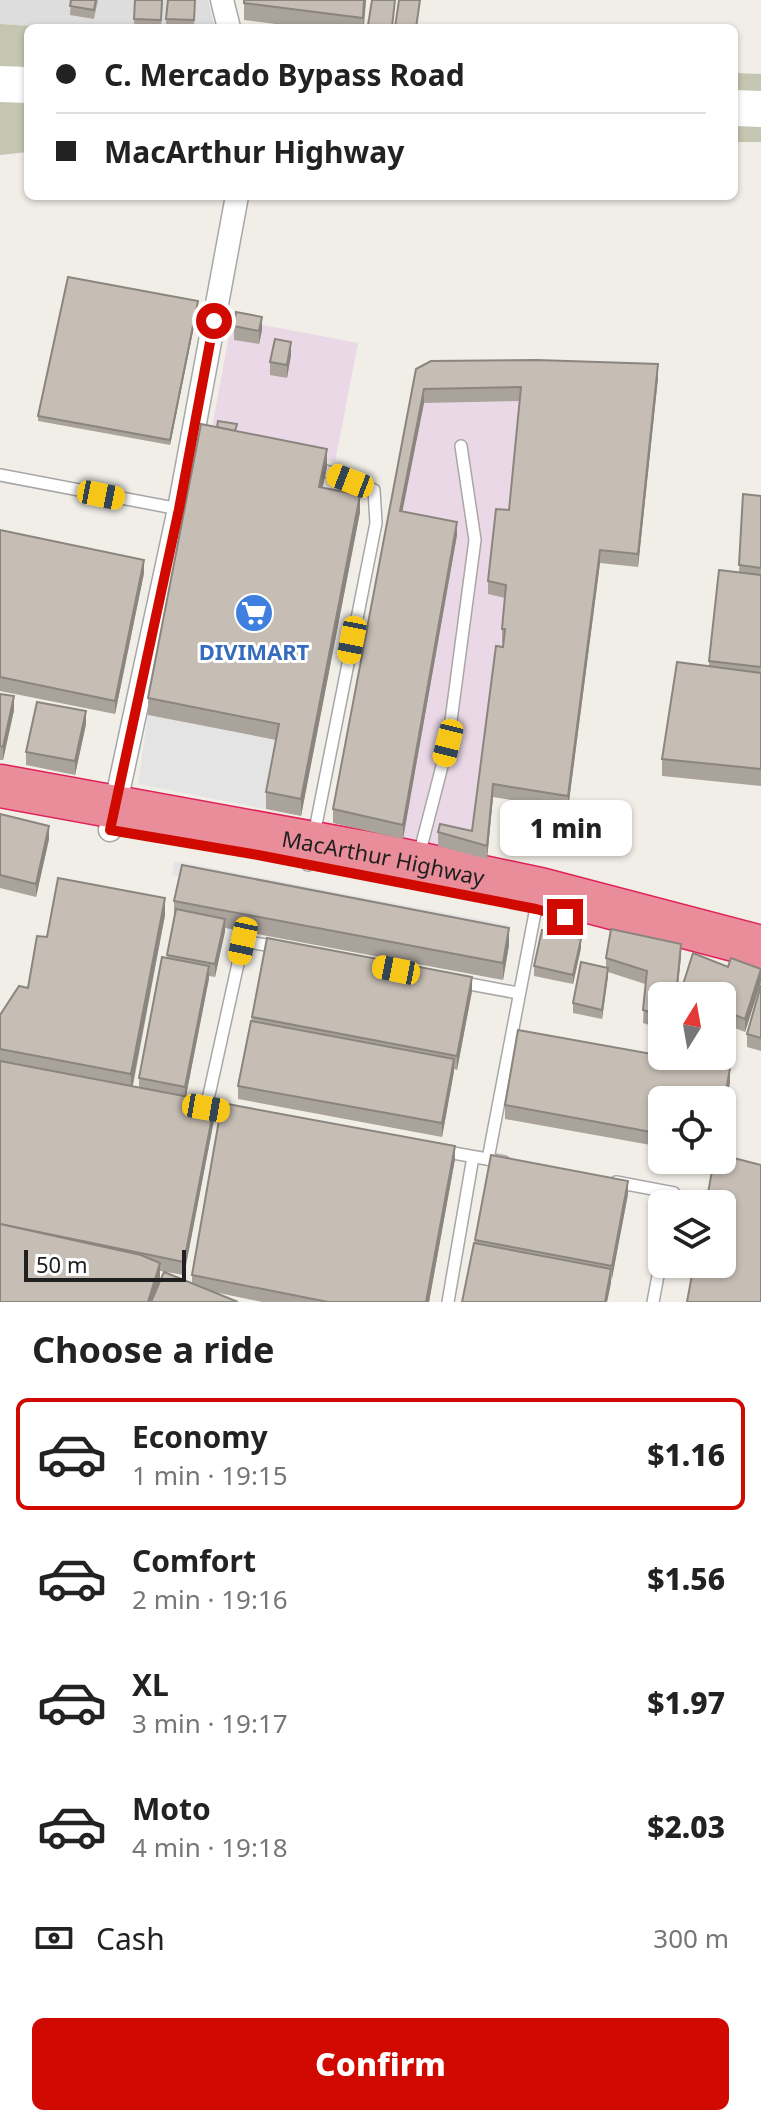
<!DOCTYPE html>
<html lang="en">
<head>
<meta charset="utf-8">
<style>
  body { margin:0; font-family:"Noto Sans",sans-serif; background:#f2f2f2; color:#222; height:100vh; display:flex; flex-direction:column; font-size:30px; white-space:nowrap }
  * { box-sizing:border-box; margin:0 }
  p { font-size:26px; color:#767676 }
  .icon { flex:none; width:44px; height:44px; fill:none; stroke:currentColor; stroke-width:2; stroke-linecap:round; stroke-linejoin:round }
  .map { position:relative; height:1302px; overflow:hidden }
  .side { display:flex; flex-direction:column; background:#fff; flex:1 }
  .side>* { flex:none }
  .top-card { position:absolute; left:24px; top:24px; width:714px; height:176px; border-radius:12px; box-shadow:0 2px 6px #0004; display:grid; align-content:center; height:176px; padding:0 32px; background:#fff }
  .needle { width:52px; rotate:11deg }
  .buttons { position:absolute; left:648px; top:982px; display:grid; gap:16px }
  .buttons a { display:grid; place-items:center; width:88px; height:88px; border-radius:12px; background:#fff; box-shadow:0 2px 6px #0004; font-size:40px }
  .scale { position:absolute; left:24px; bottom:20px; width:162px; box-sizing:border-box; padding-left:8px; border:4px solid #202020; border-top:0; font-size:22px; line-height:28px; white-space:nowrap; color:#202020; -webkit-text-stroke:6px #fff; paint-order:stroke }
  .end { position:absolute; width:36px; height:36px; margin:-18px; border:10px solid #d00a00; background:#fff; box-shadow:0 0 0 4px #fff }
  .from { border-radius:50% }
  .bubble { position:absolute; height:56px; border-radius:12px; background:#fff; box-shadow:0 2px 6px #0004; font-size:26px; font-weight:800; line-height:56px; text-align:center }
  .car { position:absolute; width:24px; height:48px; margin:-24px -12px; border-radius:10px; box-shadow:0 0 6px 2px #0007; background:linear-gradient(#f5c518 24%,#345 0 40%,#f5c518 0 76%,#345 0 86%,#f5c518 0) }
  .top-card b { display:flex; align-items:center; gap:28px; height:76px; font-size:30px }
  .top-card b+b { border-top:2px solid #e0e0e0 }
  .top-card i { width:20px; height:20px; background:#222 }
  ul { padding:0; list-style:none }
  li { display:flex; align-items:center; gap:24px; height:112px; margin:0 16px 12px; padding:0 16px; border:4px solid transparent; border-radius:12px }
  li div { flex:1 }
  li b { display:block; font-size:30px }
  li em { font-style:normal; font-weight:800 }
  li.current { border-color:#d00a00 }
  li>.icon { width:72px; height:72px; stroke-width:1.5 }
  h2 { padding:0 32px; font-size:36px; line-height:96px }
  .pay { display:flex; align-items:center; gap:20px; height:88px; padding:0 32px; font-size:30px }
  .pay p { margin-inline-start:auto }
  .primary-button { display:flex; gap:16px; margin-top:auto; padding:16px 32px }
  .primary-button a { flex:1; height:92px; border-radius:12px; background:#d00a00; color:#fff; font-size:32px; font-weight:800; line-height:92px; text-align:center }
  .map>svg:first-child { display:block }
  .residential { fill:#dedddd }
  .industrial { fill:#ead8e6 }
  .construction { fill:#c5c6b1 }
  .parking { fill:#e4e4e4 }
  .pier { fill:#fff }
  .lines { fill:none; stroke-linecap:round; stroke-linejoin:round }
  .lane-casing { stroke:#a7a7a7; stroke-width:14 }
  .street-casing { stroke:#a7a7a7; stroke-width:25 }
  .highway-casing { stroke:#e0225b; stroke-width:45 }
  .lane { stroke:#fff; stroke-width:11 }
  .street { stroke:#fff; stroke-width:22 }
  .highway { stroke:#ea8d9a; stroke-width:42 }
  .wall { fill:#aaa39c }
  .shaded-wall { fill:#8b857f }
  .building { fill:#c6beb5; stroke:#8b857f; stroke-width:2 }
  .route { stroke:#d00a00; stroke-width:10 }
  .labels { text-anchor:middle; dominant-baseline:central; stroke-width:6; stroke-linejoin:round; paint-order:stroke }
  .shop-label { font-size:22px; font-weight:bold; fill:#366cbe; stroke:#fff }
  .street-label { font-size:22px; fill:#202020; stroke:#fff }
</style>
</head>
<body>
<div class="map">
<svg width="761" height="1302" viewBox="0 0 761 1302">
  <rect width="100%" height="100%" fill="#f1eee7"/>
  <path class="residential" d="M0,0H208L215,28H64L0,24Z"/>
  <g class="industrial">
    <path d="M232,319L358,343L335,462L210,439Z"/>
    <path d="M520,401L506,598L505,642L472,844L441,837L438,846L403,839L457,536L400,524L424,403Z"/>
  </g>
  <g class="construction">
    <path d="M0,24L64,28H28V152L0,155Z"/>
    <path d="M734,73L761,74V142H734Z"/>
  </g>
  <g class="parking">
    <path d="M148,715L279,741L266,809L138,784Z"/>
    <path d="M174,861L509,925L507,941L172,875Z"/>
  </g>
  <g class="pier">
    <path d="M0,66L28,67V103L0,102Z"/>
    <path d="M734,90L761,91V127L734,126Z"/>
  </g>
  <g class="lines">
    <g class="lane-casing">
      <g id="lane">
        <path d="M0,475L179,509"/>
        <path d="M419,855L448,743L475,540L461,446"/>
        <path d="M308,865L376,523L374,490L326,471"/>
        <path d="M459,982L518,993"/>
        <path d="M205,1113L243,941L277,947"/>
        <path d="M442,1151L504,1162"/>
        <path d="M488,1159L538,897"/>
        <path d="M616,1182L674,1193L672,1204"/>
        <path d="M448,1302L473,1157"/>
        <path d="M653,1302L662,1255"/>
      </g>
    </g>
    <g class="street-casing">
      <g id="street">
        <path d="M222,0L229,28"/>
        <path d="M110,830L179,509L237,196"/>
      </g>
    </g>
    <g class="highway-casing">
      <g id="highway">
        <path id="s1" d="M0,786L379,855L540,889L761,947"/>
      </g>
    </g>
    <use href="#lane" class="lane"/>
    <use href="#street" class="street"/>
    <use href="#highway" class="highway"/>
  </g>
  <g class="wall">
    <path d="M71,0H98L94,19L70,15Z"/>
    <path d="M135,0H163L161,28H134Z"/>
    <path d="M195,0L194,28H166V19Z"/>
    <path d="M244,0H366L364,28H307L244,20Z"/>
    <path d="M372,0L392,28H368Z"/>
    <path d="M198,306L170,445L38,421V416Z"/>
    <path d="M234,326L262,330L259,344L234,340Z"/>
    <path d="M291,355L287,378L270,375V362Z"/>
    <path d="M416,369L658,378L638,567L600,563L568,809L493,797L487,859L438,846V832L472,831L503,642H502V629L505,598L488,594V581L509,510L520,401L424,403L402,511L457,535L403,839L333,823V809Z"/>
    <path d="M236,431L327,466L323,487L360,512L301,816L266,809V792L276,740L148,715V698Z"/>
    <path d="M743,494L761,496V786L662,776V759L709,666V661L739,572Z"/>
    <path d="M0,530L144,573L115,714L0,691Z"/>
    <path d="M0,694L14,710L3,760H0Z"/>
    <path d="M86,724L75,775L26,765V752Z"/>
    <path d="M0,814L49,839L36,897L0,888Z"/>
    <path d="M174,901L509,945L503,980L225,928L215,977L209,976L186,1096L215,1115L184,1275L160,1271V1280L192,1283V1275L455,1159L429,1302H262L214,1292L0,1302V1015L28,988L47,937L165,915L133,1086L139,1087V1078L167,958L174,918Z"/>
    <path d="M581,948L573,984L534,976V966Z"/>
    <path d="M681,957L662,996V1029L643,1023L645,984L608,972L602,1019L573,1013V1003L606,967V958Z"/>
    <path d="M761,982L745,1032L722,1023V996H680V994Z"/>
    <path d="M761,985V1051L747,1047V1034Z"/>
    <path d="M472,991L457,1070L454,1069L442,1137L238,1099V1086L252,1017Z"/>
    <path d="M730,1082L722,1127V1100H662V1147L505,1119V1105Z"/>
    <path d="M628,1194L607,1302H462L475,1240Z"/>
  </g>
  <g class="shaded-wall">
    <path d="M364,0H366L363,28V18Z"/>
    <path d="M198,301V306L170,445V440Z"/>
    <path d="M262,317V330L259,344V331Z"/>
    <path d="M291,342V355L287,378V365Z"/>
    <path d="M658,364V378L638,567V554Z"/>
    <path d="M424,389V403L400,524V511Z"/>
    <path d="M327,449V466L319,504V487Z"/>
    <path d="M360,495V512L301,816V799Z"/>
    <path d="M457,522V535L403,839V825Z"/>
    <path d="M600,550V563L568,809V796Z"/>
    <path d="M144,560V573L115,714V701Z"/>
    <path d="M14,696V710L3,760V747Z"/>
    <path d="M86,711V724L75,775V761Z"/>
    <path d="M493,784V797L487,859V846Z"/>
    <path d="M49,826V839L36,897V884Z"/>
    <path d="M165,898V915L131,1092V1074Z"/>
    <path d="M225,919V932L215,977V964Z"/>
    <path d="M509,928V945L503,980V963Z"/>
    <path d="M581,939V948L573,984V975Z"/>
    <path d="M681,944V957L677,996H676Z"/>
    <path d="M209,966V979L185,1101V1087Z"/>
    <path d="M608,968V977L602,1019V1010Z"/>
    <path d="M761,969V982L745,1032V1019Z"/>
    <path d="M472,977V991L457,1070V1056Z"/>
    <path d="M454,1059V1072L442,1137V1123Z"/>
    <path d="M730,1068V1082L722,1127V1114Z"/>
    <path d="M215,1102V1115L184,1275V1262Z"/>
    <path d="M455,1146V1159L429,1302H426Z"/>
    <path d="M628,1181V1194L612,1279V1266Z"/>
    <path d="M160,1263V1280L153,1302H148Z"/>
    <path d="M611,1269V1283L607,1302H605Z"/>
  </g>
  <g class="building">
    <path d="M71,0H96L94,10L70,6Z"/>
    <path d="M135,0H162L161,20L134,19Z"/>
    <path d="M168,0H195L194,20L166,19Z"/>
    <path d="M244,0H364L363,18L244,3Z"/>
    <path d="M372,0H395L392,27L368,25Z"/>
    <path d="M399,0H420L416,28L395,27Z"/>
    <path d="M68,277L198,301L170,440L38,416Z"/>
    <path d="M236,312L262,317L259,331L234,326Z"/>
    <path d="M275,339L291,342L287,365L270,362Z"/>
    <path d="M537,360L658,364L638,554L600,550L568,796L493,784L487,846L438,832L440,824L472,831L496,646L503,647L505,629H502L506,585L488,581L496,509L509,510L521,387L424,389L400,511L457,522L403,825L333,809L416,369L431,361Z"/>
    <path d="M218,421L237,424L235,431L217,427Z"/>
    <path d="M201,424L327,449L319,487L360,495L301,799L266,792L279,724L148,698Z"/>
    <path d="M743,494L761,496V568L739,565Z"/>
    <path d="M0,530L144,560L115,701L0,677Z"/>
    <path d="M719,570L761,575V667L709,661Z"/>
    <path d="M677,662L761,673V769L662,759Z"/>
    <path d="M0,694L14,696L3,747L0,746Z"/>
    <path d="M37,702L86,711L75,761L26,752Z"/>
    <path d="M0,814L49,826L36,884L0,875Z"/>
    <path d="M182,865L509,928L503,963L174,901Z"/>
    <path d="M58,878L165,898L131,1074L0,1049V1015L19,986L28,988L37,936L47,937Z"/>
    <path d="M176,909L225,919L215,964L167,955Z"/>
    <path d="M611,929L681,944L676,996H662V1016L643,1010L647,971L606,958Z"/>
    <path d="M542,930L581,939L573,975L534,966Z"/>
    <path d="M267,938L472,977L457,1056L252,1017Z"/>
    <path d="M693,953L728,967L731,958L761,969L745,1019L722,1010V996H684L680,994Z"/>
    <path d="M162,957L209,966L185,1087L139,1078Z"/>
    <path d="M581,962L608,968L602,1010L573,1003Z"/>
    <path d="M761,985V1038L747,1034Z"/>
    <path d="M251,1021L454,1059L442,1123L238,1086Z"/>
    <path d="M518,1030L730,1068L722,1114V1100H662V1134L505,1105Z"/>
    <path d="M0,1061L215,1102L184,1262L0,1224Z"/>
    <path d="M222,1103L455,1146L426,1302H328L192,1275Z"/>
    <path d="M491,1155L628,1181L612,1266L475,1240Z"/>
    <path d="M722,1155L761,1165V1302H687L694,1264H722V1204H706L714,1160H722Z"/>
    <path d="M0,1224L141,1255L160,1263L148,1302H0Z"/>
    <path d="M474,1243L611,1269L605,1302H462Z"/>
    <path d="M164,1272L238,1302H151Z"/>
  </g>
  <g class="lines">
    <path class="route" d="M214,321L179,509L110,830L258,855L536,909L565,917"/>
  </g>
  <defs>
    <g id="supermarket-disc" transform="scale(2)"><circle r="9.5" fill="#3f7fe0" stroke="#fff"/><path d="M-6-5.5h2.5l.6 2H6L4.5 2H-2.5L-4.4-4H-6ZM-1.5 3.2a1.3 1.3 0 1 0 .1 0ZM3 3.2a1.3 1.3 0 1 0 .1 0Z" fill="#fff"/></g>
  </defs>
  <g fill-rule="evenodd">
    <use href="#supermarket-disc" x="254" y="613"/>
  </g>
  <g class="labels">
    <g class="shop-label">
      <text x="254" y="651">DIVIMART</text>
    </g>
    <g class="street-label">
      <text stroke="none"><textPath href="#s1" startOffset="390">MacArthur Highway</textPath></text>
    </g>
  </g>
</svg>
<div class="buttons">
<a><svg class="needle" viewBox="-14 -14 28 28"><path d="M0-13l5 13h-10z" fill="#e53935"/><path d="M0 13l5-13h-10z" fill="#767676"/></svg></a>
<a><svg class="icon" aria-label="locate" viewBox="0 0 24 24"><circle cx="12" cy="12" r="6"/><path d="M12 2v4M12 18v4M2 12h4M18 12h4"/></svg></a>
<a><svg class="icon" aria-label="layers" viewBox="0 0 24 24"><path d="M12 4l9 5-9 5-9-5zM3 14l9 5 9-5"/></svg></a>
</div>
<div class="scale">50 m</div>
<i class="end from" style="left:214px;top:321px"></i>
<i class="end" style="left:565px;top:917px"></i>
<div class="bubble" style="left:500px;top:800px;width:132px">1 min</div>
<i class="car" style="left:350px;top:481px;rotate:291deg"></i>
<i class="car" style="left:101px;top:495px;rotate:101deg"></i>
<i class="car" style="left:352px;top:640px;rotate:191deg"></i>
<i class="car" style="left:448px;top:743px;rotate:194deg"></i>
<i class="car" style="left:243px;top:941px;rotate:192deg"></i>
<i class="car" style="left:396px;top:970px;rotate:281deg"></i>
<i class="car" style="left:206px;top:1108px;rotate:100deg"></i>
<div class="top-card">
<b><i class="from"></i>C. Mercado Bypass Road</b>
<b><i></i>MacArthur Highway</b>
</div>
</div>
<section class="side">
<h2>Choose a ride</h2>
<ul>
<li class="current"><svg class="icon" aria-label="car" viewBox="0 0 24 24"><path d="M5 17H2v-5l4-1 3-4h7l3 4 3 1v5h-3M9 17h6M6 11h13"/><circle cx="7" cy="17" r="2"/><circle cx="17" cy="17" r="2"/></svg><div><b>Economy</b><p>1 min · 19:15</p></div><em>$1.16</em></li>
<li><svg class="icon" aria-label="car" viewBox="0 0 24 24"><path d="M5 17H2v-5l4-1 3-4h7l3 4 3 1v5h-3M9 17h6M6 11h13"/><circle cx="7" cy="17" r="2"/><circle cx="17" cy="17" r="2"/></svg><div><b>Comfort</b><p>2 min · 19:16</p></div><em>$1.56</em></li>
<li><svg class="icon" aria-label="car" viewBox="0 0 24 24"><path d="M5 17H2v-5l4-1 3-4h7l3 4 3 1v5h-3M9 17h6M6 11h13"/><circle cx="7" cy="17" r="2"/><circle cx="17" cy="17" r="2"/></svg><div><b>XL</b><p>3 min · 19:17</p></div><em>$1.97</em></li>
<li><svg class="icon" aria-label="car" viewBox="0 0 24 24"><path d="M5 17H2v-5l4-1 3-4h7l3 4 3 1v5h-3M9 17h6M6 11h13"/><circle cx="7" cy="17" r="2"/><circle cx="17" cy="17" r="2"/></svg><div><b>Moto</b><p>4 min · 19:18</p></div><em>$2.03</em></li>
</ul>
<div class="pay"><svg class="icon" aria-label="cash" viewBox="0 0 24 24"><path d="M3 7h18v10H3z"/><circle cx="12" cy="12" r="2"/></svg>Cash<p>300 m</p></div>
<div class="primary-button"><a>Confirm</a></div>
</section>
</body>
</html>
